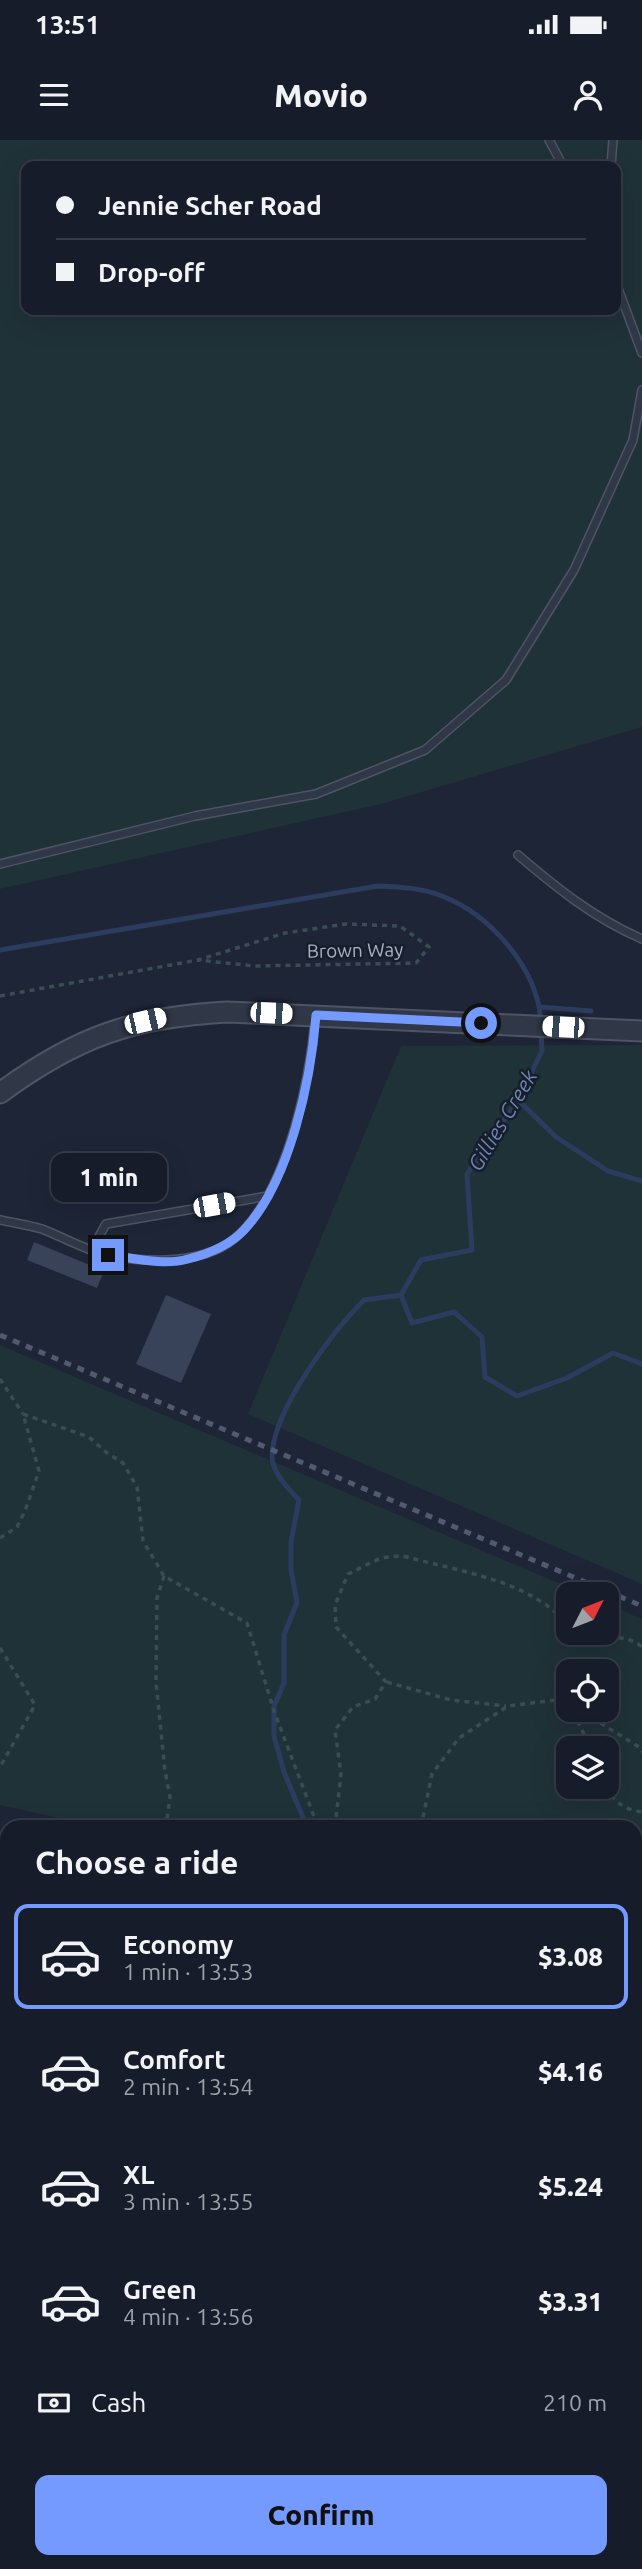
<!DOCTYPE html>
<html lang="en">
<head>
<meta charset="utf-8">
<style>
  body { margin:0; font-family:Ubuntu,sans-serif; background:#1f2531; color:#f1f3f6; height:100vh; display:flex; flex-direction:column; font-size:26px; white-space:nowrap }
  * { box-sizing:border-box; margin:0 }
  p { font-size:23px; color:#9ea1a8 }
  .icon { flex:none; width:38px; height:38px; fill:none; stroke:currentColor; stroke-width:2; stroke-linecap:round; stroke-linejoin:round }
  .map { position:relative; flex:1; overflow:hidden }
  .details { position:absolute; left:0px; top:1680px; width:642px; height:749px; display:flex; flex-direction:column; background:#161c29; border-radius:21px 21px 0 0; box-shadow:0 7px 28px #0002,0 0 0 2px #353a46 }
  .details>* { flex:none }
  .banner { position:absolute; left:21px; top:21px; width:600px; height:154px; border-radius:14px; box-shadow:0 7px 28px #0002,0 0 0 2px #353a46; display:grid; align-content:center; height:154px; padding:0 35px; background:#161c29 }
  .needle { width:46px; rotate:48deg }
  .controls { position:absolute; left:556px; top:1442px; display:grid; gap:14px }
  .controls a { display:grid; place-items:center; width:63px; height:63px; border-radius:14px; background:#161c29; box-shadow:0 7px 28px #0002,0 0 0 2px #353a46; font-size:35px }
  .end { position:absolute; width:32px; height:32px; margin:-16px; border:9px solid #759aff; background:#111; box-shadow:0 0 0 4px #111 }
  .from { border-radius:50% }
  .bubble { position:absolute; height:49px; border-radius:14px; background:#161c29; box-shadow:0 7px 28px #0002,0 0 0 2px #353a46; font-size:23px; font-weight:800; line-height:49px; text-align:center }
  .car { position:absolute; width:21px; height:42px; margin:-21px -10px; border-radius:9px; box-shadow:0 0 5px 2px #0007; background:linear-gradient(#fff 24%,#345 0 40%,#fff 0 76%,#345 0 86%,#fff 0) }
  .banner b { display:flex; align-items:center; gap:24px; height:66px; font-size:26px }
  .banner b+b { border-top:2px solid #353a46 }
  .banner i { width:18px; height:18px; background:#f1f3f6 }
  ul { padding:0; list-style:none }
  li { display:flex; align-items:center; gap:21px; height:105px; margin:0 14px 10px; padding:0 21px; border:4px solid transparent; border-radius:14px }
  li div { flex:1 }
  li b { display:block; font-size:26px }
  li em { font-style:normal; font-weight:800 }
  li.active { border-color:#759aff }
  li>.icon { width:63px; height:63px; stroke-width:1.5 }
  h2 { padding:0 35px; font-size:32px; line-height:84px }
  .pay { display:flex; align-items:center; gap:18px; height:77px; padding:0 35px; font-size:26px }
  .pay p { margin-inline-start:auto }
  .button { display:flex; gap:14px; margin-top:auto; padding:14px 35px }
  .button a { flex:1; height:80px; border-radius:14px; background:#759aff; color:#111; font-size:28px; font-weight:800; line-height:80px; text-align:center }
  .status { display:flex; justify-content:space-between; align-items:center; height:49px; padding:0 35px; background:#161c29; direction:ltr }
  .status svg { height:19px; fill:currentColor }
  header { display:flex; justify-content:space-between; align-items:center; height:91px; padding:0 35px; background:#161c29; font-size:32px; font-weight:800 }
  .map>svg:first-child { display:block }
  .green { fill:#1f3238; fill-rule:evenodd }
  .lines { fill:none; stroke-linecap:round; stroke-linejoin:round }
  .stream { stroke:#2c3c5e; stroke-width:5 }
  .building { fill:#384258 }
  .service-casing { stroke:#4e5466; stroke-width:10 }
  .minor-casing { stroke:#4e5466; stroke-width:18 }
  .tertiary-casing { stroke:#4e5466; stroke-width:23 }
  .path { stroke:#394e52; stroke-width:3.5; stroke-dasharray:5 5; stroke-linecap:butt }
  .service { stroke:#303747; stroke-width:7 }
  .minor { stroke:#303747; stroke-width:14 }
  .tertiary { stroke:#303747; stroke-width:19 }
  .rail { stroke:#525a6f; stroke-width:5; stroke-dasharray:7 7; stroke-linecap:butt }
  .route { stroke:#759aff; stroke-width:9 }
  .labels { text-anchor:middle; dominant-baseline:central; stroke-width:5; stroke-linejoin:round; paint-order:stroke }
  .street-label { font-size:19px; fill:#aab1c5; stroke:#161d2b }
  .water-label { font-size:21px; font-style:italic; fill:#6f84b1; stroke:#161d2b }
</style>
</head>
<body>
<div class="status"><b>13:51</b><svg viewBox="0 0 49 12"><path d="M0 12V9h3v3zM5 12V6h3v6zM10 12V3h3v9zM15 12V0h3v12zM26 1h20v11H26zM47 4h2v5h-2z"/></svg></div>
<header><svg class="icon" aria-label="menu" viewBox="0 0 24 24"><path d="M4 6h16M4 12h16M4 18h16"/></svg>Movio<svg class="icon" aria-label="person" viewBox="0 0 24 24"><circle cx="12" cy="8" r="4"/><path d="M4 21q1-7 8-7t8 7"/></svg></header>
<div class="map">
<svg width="642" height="2429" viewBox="0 0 642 2429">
  <rect width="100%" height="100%" fill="#1d2537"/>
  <g class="green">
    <path d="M0,0H642V587L381,664L0,749ZM26,26H616V170H26Z"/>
    <path d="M642,905V1444L248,1274L401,906Z"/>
    <path d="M0,1205L584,1454H569V1493H607V1464L642,1479V1744L635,1757V1687H81V1683L0,1665ZM607,1531V1570H569V1531ZM569,1608H607V1647H569Z"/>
    <path d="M7,2416V2422H588V2429H0V2423Z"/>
  </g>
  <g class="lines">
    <g class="stream">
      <path d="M0,810L378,746C400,747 422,748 442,756C491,775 538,829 541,882"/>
      <path d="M540,867L591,871"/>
      <path d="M541,892L542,911L518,960L467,1034L472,1110L421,1120L401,1155L412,1183L454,1172L482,1197L485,1237L517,1256L567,1238L613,1213L642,1224"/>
      <path d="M518,960L556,997L608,1031L642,1041"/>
      <path d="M307,1687L284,1632L274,1596V1566L284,1543V1495L297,1462L291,1430V1402L299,1360C287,1347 272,1333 272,1315C274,1269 332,1192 364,1160L401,1155"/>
      <path d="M427,2429L429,2422"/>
    </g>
  </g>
  <g class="building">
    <path d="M34,1102L104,1131L97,1148L27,1120Z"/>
    <path d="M166,1155L211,1174L181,1243L136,1224Z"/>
  </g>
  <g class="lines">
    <g class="service-casing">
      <g id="service">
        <path d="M549,0L563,26"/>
        <path d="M611,26L613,0"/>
        <path d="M616,143L642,213"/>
        <path d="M518,715C558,749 594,778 642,799"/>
        <path d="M0,724L195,676L316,654L425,610L506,540L574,430L633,300L642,250"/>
        <path d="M0,1080C14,1083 28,1085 42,1089C63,1097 89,1112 111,1116C147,1122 187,1124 220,1108C283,1076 310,943 315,879"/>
        <path d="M92,1109L106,1084L268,1056"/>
      </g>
    </g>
    <g class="minor-casing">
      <g id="minor">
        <path d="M0,2093L7,2095"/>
        <path d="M0,2307L7,2303"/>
      </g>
    </g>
    <g class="tertiary-casing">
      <path id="tertiary" d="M0,953C76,897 133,877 227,872L642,891"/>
    </g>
    <g class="path">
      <path d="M0,856L198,820L285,793L346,784L400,786L429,807L416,823L254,826L198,820"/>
      <path d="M0,1239L23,1274"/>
      <path d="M0,1398L17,1387L25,1371L39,1331L23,1274L89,1297L107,1313L123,1323L137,1347L143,1401L164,1436L247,1483L274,1571L318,1687"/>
      <path d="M164,1436L157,1458L156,1542L165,1631L170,1657L166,1687"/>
      <path d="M579,1493C599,1499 624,1492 642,1507"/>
      <path d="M0,1508L35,1565L0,1627"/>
      <path d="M387,1542L451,1560L506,1566"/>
      <path d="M573,1572L589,1576L639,1607L642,1612"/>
      <path d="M573,1572L591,1608"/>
      <path d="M606,1647C615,1663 624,1669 642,1672"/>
      <path d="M335,1687L341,1634L335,1590L353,1567L375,1559L386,1542L336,1487L335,1465L348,1434C370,1424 382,1413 407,1417C462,1432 532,1441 569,1486"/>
      <path d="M421,1687L432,1634L459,1598L508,1566L556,1560L569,1569"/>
      <path d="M505,2429L507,2422"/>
    </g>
    <use href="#service" class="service"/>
    <use href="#minor" class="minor"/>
    <use href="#tertiary" class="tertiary"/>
    <path class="rail" d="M0,1195L642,1466"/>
  </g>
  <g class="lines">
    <path class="route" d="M108,1115C133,1118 164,1126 188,1119C208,1114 230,1105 244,1090C290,1041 311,940 316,875L481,883"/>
  </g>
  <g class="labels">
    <g class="street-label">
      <text transform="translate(355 810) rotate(-1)">Brown Way</text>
    </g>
    <g class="water-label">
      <text transform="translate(502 980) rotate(-59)">Gillies Creek</text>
    </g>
  </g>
</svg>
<div class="controls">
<a><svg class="needle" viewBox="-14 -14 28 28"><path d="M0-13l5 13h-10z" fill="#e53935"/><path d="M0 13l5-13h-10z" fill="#9ea1a8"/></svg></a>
<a><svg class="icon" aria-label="locate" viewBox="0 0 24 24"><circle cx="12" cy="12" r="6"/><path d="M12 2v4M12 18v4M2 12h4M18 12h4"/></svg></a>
<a><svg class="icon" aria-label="layers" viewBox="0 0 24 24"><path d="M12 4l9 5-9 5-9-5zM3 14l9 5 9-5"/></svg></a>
</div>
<i class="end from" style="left:481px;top:883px"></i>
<i class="end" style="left:108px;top:1115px"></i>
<div class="bubble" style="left:51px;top:1013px;width:116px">1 min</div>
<i class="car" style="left:271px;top:873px;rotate:92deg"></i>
<i class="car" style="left:145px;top:881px;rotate:77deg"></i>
<i class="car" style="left:563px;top:887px;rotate:273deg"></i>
<i class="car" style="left:214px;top:1065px;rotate:80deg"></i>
<div class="banner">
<b><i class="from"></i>Jennie Scher Road</b>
<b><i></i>Drop-off</b>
</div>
<section class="details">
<h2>Choose a ride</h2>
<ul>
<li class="active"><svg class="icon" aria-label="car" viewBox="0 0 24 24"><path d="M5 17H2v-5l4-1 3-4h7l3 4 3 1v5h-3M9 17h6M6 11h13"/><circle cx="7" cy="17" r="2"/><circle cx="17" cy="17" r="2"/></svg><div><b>Economy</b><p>1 min · 13:53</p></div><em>$3.08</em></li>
<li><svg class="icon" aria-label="car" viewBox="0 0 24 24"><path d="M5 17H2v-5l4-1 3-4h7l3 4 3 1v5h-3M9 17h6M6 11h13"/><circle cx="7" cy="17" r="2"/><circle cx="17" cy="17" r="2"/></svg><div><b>Comfort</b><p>2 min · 13:54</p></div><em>$4.16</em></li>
<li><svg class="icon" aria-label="car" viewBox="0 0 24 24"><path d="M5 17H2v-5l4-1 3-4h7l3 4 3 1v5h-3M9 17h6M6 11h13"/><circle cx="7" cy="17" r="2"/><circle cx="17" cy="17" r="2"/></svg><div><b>XL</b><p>3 min · 13:55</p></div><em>$5.24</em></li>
<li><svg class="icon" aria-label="car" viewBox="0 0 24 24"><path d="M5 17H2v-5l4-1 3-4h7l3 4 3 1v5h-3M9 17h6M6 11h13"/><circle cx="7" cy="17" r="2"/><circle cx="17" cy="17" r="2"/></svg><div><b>Green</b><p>4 min · 13:56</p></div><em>$3.31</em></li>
</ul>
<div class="pay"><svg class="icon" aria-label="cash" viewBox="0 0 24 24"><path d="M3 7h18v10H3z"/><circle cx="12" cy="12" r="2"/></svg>Cash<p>210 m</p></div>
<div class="button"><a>Confirm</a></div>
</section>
</div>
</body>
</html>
